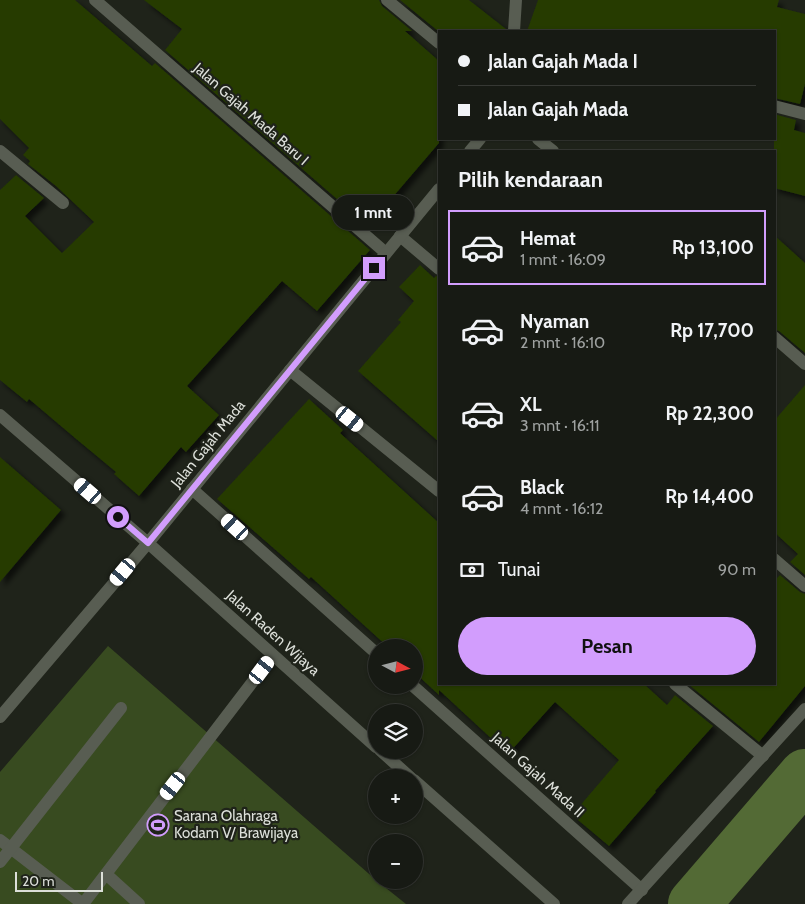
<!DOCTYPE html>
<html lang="id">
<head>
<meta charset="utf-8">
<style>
  body { margin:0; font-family:Cabin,sans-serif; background:#242722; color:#f1f3f6; height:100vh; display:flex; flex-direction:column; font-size:19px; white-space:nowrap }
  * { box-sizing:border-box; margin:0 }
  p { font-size:16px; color:#9ea1a0 }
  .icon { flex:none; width:28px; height:28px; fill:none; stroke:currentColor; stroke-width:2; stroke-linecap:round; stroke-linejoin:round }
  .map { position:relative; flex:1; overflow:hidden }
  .panel { position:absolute; left:438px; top:150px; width:338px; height:535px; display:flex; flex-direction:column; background:#171a14; border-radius:0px; box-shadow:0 1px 4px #0004,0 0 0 1px #363834 }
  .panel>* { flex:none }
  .top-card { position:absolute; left:438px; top:30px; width:338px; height:110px; border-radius:0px; box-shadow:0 1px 4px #0004,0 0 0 1px #363834; display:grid; align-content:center; height:110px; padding:0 20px; background:#171a14 }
  .needle { width:32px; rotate:97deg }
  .tools { position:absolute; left:368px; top:639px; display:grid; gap:10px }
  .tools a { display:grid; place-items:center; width:55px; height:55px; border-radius:50%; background:#171a14; box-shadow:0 1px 4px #0004,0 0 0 1px #363834; font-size:25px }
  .scale { position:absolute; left:15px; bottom:12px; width:88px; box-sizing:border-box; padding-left:5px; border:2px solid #dcdfd9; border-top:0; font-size:14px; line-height:18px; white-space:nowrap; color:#dcdfd9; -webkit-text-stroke:4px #1f231a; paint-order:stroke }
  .end { position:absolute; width:22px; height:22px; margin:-11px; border:6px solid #d29dfd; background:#111; box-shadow:0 0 0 2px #111 }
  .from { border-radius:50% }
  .bubble { position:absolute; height:35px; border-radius:18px; background:#171a14; box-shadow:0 1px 4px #0004,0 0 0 1px #363834; font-size:16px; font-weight:800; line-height:35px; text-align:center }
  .car { position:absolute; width:15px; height:30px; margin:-15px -8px; border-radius:6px; box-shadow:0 0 4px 1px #0007; background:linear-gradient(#fff 24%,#345 0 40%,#fff 0 76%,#345 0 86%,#fff 0) }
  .top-card b { display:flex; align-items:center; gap:18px; height:48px; font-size:19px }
  .top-card b+b { border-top:1px solid #363834 }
  .top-card i { width:12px; height:12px; background:#f1f3f6 }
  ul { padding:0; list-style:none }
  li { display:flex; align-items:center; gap:15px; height:75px; margin:0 10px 8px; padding:0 10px; border:2px solid transparent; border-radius:0px }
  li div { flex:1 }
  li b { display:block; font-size:19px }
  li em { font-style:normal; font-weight:800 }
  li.active { border-color:#d29dfd }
  li>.icon { width:45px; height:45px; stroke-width:1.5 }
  h2 { padding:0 20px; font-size:22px; line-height:60px }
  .pay { display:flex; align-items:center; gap:12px; height:55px; padding:0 20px; font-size:19px }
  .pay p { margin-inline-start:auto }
  .primary-button { display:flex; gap:10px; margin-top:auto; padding:10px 20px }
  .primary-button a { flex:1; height:58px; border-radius:30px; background:#d29dfd; color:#111; font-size:20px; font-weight:800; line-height:58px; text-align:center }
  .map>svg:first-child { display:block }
  .green { fill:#384b20 }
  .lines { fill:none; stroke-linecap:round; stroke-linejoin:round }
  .river { stroke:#536a35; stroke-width:52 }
  .building { fill:#253a02; filter:url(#shadow) }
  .minor { stroke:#585d52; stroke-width:12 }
  .route { stroke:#d29dfd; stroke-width:6 }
  .labels { text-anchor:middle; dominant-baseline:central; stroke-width:4.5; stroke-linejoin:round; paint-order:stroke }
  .street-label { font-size:15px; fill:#dcdfd9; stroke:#1f231a }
  .poi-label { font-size:15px; fill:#dcdfd9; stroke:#1f231a; text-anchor:start }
</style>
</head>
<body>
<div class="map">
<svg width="805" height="904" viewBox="0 0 805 904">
  <defs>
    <filter id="shadow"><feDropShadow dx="4.5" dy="4.5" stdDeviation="2.5" flood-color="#0009"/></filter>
  </defs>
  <rect width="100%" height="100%" fill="#1f231a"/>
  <path class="green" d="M108,646L376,880L406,904H0V772Z"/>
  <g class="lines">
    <path class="river" d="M694,904L805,775"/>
  </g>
  <g class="building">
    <path d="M0,0H75L152,66L155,63L370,250L317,311L282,281L187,386L219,415L186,452L181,447L139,496L114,474L116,472L75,438L29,399L27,402L0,380V190L16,175L44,198L25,216L62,253L94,222L56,186L28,164L30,161L23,155L29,148L0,119Z"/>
    <path d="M144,0H379L382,6L412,31H405L439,61V143L368,226L165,50L182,29Z"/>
    <path d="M400,0H469L506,29V31H438Z"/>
    <path d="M538,0H779L777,7L805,14V84L800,104L774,98V31H527Z"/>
    <path d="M774,114L796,120L794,130L805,133V196L774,188Z"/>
    <path d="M774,235L805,263V353L779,331L774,329Z"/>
    <path d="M420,265L434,278L436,276L439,277V442L358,371L401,322L398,320L414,301L399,287Z"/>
    <path d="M805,385V575L790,562L798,554L774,532V421Z"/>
    <path d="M309,399L343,430L340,433L439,523V684H644L667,705L675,695L713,726L655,791L656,792L609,846L572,815L619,760L555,702L508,754L439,690V695L414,672V648H389L311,577L309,579L217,499Z"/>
    <path d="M0,457L61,510L0,582Z"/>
    <path d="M780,575L800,592L805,594V686L759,742L688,684H774V581Z"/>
  </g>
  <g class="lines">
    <g class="minor">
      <path d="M95,0L386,253"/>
      <path d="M387,0L439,43"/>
      <path d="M514,31L516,0"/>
      <path d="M774,106L805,114"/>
      <path d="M538,139L553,151"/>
      <path d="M0,151L63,203"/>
      <path d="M470,151L480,139"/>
      <path d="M400,236L439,269"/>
      <path d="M774,337L805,364"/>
      <path d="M290,370L439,491"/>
      <path d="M0,415L148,543L376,747"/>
      <path d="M192,489L376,653"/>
      <path d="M774,559L805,586"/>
      <path d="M675,684L763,756"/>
      <path d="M412,685L642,890"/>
      <path d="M0,717L148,543L439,189"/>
      <path d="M380,750L411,778"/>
      <path d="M414,780L554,904"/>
      <path d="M0,840L83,904L273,655"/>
      <path d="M0,862L121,708"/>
      <path d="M106,874L139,904"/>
      <path d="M628,904L805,709"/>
    </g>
  </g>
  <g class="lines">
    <path class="route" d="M118,517L148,543L374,268"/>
  </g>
  <defs>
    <g id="stadium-ring" transform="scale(1.125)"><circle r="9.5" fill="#1f231a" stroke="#d29dfd" stroke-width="1.5"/><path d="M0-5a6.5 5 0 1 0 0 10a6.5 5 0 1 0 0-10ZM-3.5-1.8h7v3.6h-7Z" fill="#d29dfd"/></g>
  </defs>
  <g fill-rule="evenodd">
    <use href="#stadium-ring" x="158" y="825"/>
  </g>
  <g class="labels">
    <g class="street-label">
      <text transform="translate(251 114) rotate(41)">Jalan Gajah Mada Baru I</text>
      <text transform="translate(208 444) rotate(-51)">Jalan Gajah Mada</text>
      <text transform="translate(273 633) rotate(42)">Jalan Raden Wijaya</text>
      <text transform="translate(538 775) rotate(42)">Jalan Gajah Mada II</text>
    </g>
    <g class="poi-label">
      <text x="174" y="816">Sarana Olahraga<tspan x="174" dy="17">Kodam V/ Brawijaya</tspan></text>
    </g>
  </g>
</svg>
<div class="tools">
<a><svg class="needle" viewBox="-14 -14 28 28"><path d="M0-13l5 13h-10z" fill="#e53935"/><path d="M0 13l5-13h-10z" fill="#9ea1a0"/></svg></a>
<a><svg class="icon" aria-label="layers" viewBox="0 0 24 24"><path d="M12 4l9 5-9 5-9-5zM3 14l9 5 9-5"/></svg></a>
<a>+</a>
<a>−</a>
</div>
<div class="scale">20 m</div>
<i class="end from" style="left:118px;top:517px"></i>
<i class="end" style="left:374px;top:268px"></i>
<div class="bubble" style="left:332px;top:195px;width:82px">1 mnt</div>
<i class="car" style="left:350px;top:419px;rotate:129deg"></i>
<i class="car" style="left:88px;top:491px;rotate:311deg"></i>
<i class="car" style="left:235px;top:527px;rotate:312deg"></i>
<i class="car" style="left:123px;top:572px;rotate:220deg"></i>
<i class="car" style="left:262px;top:670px;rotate:37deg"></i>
<i class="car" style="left:173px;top:786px;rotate:218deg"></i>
<div class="top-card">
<b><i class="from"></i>Jalan Gajah Mada I</b>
<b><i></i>Jalan Gajah Mada</b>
</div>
<section class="panel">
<h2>Pilih kendaraan</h2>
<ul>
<li class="active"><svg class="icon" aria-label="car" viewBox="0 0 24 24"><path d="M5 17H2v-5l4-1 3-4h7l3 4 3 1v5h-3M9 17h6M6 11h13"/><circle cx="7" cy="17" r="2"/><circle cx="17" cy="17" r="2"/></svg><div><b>Hemat</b><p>1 mnt · 16:09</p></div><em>Rp 13,100</em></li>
<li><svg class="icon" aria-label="car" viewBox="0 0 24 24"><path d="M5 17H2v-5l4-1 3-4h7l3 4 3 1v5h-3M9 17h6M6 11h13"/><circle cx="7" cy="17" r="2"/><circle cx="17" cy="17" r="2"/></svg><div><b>Nyaman</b><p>2 mnt · 16:10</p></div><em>Rp 17,700</em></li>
<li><svg class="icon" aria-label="car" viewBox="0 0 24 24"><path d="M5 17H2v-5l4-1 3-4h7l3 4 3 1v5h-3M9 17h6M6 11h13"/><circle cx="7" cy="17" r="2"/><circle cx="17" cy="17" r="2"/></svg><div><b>XL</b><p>3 mnt · 16:11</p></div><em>Rp 22,300</em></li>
<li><svg class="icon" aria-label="car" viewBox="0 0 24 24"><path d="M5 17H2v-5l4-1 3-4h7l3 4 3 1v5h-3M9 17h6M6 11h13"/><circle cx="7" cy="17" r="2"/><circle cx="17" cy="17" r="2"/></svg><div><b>Black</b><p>4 mnt · 16:12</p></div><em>Rp 14,400</em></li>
</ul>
<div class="pay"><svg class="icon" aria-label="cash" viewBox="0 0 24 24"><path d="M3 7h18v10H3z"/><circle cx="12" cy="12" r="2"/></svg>Tunai<p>90 m</p></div>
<div class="primary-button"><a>Pesan</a></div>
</section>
</div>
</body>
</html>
